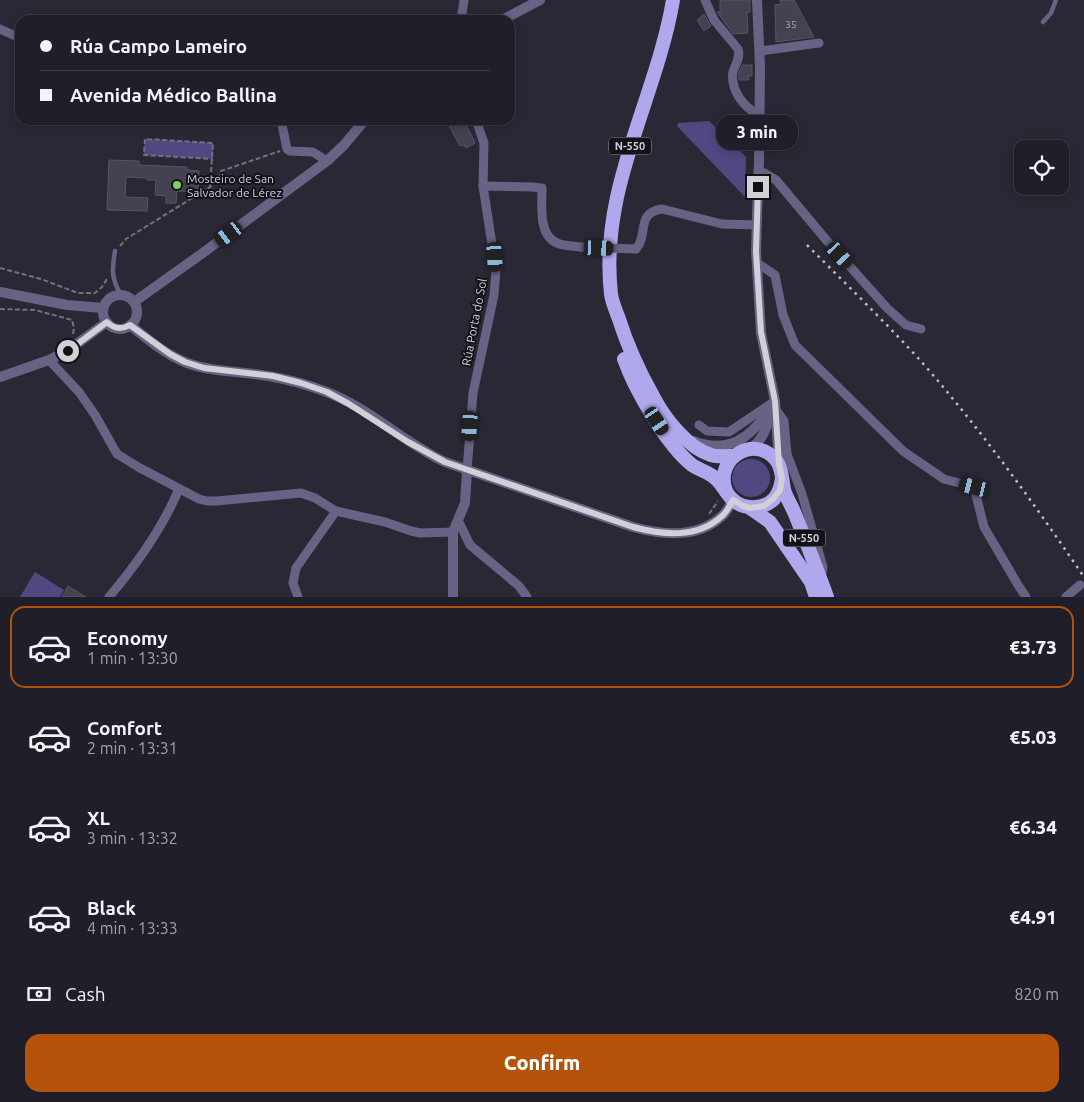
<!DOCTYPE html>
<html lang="en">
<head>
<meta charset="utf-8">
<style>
  body { margin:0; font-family:Ubuntu,sans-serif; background:#2d2b34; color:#f1f3f6; height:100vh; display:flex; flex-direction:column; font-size:19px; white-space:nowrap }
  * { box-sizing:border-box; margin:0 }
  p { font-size:16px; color:#a2a2a8 }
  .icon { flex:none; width:28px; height:28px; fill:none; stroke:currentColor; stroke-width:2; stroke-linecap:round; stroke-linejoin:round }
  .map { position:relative; height:597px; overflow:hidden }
  .side { display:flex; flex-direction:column; background:#201e28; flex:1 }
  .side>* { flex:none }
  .top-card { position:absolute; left:15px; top:15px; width:500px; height:110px; border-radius:15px; box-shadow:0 2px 12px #0003,0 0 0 1px #3d3c45; display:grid; align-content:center; height:110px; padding:0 25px; background:#201e28 }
  .fabs { position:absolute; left:1014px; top:140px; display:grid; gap:10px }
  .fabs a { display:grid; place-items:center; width:55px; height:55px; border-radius:10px; background:#201e28; box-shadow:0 2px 12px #0003,0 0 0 1px #3d3c45; font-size:25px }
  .end { position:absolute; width:22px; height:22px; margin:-11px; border:6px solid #d1d0d9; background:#111; box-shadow:0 0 0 2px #111 }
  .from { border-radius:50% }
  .bubble { position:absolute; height:35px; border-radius:15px; background:#201e28; box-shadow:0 2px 12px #0003,0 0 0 1px #3d3c45; font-size:16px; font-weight:800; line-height:35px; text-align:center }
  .car { position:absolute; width:15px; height:30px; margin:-15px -8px; border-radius:6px; box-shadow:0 0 4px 1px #0007; background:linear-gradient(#222 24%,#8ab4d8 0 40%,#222 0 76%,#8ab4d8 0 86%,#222 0) }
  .top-card b { display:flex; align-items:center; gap:18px; height:48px; font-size:19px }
  .top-card b+b { border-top:1px solid #3d3c45 }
  .top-card i { width:12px; height:12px; background:#f1f3f6 }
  ul { padding:9px 0 0; list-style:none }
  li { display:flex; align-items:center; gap:15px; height:82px; margin:0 10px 8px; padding:0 15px; border:2px solid transparent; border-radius:15px }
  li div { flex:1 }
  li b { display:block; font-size:19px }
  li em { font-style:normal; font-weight:800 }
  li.on { border-color:#b45309 }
  li>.icon { width:45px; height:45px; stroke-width:1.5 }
  .pay { display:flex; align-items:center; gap:12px; height:55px; padding:0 25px; font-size:19px }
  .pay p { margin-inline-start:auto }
  .cta { display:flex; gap:10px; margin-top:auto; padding:10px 25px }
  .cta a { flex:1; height:58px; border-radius:15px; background:#b45309; color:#fff; font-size:20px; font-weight:800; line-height:58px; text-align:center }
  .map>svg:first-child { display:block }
  .green { fill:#514882 }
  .building { fill:#434250; stroke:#565564 }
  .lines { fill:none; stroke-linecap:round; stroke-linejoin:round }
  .path { stroke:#73717d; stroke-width:2; stroke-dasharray:5 2.5; stroke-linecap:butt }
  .service { stroke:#676385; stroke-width:4.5 }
  .minor { stroke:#676385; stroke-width:9 }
  .tertiary { stroke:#676385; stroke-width:10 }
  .trunk { stroke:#afa8ec; stroke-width:14 }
  .rail { stroke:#c0bfc8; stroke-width:2.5; stroke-dasharray:2.5 5; stroke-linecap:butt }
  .minor-bridge { stroke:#676385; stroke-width:9 }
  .tertiary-bridge { stroke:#676385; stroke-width:10 }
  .route { stroke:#d1d0d9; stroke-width:6 }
  .poi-dot { fill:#76d25a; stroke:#121218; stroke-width:2 }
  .labels { text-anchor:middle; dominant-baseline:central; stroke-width:4; stroke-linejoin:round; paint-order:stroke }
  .number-label { font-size:10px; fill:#aeacb7 }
  .shield { fill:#121218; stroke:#98979f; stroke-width:1 }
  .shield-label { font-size:11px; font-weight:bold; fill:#d1d0d9 }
  .poi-label { font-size:12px; fill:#d1d0d9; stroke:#121218; text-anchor:start }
  .street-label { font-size:12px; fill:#d1d0d9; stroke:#121218 }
</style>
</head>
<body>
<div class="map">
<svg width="1084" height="597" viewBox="0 0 1084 597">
  <rect width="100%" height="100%" fill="#2a2835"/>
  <g class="green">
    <path d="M709,121L746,157L745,197L677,126L678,123Z"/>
    <path d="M145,139L213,143V159L144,155Z"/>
    <circle cx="751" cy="478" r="19"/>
    <path d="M35,572L64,590L60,597H20Z"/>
  </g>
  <g class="building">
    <path d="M720,0H750V12H747L748,33L733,34L717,12H720Z"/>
    <path d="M780,0H794L814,37L776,42L775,5L781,4Z"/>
    <path d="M704,14L711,26L704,31L697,20Z"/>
    <path d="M742,65H752V76H748L749,80H739V73Z"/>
    <path d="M446,120H464L475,143L466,148L464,145L460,146Z"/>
    <path d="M109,160L139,161V165L187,167V170L199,171L198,192L177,191L176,203H166V196L155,195L156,180H147V178L126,177L125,197L148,198L147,211L107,210Z"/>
    <path d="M68,586L86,597H62Z"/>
  </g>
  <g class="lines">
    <g class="path">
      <path d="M210,187L213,143L145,139L144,155L213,159"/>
      <path d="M120,246L126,239L210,187L219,179L221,171L280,151"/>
      <path d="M0,268L41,279L78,293H95L102,287L107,279"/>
      <path d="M0,309L35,310L72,320L74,328L73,334"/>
      <path d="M709,514L718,501"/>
    </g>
    <g class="service">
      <path d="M1043,22L1051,13L1056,0"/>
      <path d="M115,251C112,270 111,278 121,295"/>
    </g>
    <g class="minor">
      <path d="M705,0L714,20L738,49C741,58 735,64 733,72C730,89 744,109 759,114"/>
      <path d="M461,20L464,0"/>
      <path d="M0,29L20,38"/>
      <path d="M760,51L819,43"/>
      <path d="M281,120L287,149L290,151L313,152L327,161"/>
      <path d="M759,172L764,173L776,180L828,242L887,308L906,325L921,329"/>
      <path d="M483,186L532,187L542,188C542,205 538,235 557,243C564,246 573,246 580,247"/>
      <path d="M636,249C649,235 635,213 662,209L722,224L757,225"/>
      <path d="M757,263L775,275L783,315L795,345L903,451L944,479L974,487L984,527L1018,585L1026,597"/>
      <path d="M49,360L79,392L95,415L117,454L140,468L199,499L207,501H217L301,493L315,498L336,511L385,522L411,531L420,533L453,532"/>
      <path d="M776,410L784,421L787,454L802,494L823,567L822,573"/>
      <path d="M699,425L707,431L729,432L772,403"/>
      <path d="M467,471L473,393L494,295L496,270L483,186L484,143L476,120"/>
      <path d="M458,520L470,545L519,586L527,597"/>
      <path d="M109,597C137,564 162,529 179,489"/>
      <path d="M298,597L293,583L296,568L336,511"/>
      <path d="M1066,597L1080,585"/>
    </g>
    <g class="tertiary">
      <path d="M757,0L760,67L759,161"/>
      <path d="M502,20L540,0"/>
      <path d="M757,216L756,251L761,333L775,401L779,464"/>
      <path d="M0,292L67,305L103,308"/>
      <circle cx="120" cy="312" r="17"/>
      <path d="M134,302L200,255L327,161L344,145L365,120"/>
      <path d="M130,325C147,339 166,355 187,363C215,373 245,371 273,377C291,380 308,385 324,391C368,407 403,442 445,462L633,527C663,535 697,539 722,516C727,512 730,505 733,500"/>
      <path d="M0,377L49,360L67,351L107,322"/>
      <path d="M693,441C730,455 750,437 771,409"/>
      <path d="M750,449C763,440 767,428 770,413"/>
      <path d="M453,597V532L465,503L467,471"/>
    </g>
    <g class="trunk">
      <path d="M673,0C656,100 599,188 611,294C612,302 616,311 619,319C628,348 639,371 654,398C665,419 688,448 711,455C718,457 727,456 734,456"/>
      <path d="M624,359C635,390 666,444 692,465C699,470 709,472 715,478C722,484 726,493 732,499C743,510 763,510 774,499C779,493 781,486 782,478"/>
      <path d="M726,491C713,457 758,432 778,463C783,472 782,484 785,493C788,500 792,507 795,514C806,542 817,569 827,597"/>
      <path d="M750,508L770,522L811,582L816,597"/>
    </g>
    <path class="rail" d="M807,245C845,283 883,320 919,359C979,427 1033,502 1084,577"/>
    <path class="minor-bridge" d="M580,247L636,249"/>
    <path class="tertiary-bridge" d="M757,216L759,161"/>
  </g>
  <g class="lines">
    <path class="route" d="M68,351L107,322C114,329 121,330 130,325L170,354L185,362L204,368L273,376L301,383L327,392L349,404L408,442L445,462L633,527C663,535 697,539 722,516C727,512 730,505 733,500L743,506L750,508L764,506L773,499L780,490L782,478L779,464L775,401L761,332L756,251L758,187"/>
  </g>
  <circle class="poi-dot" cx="177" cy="185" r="5"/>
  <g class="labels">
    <g class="number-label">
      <text x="791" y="24">35</text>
    </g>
    <g class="shield">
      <rect x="609" y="137.5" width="42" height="17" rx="4"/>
      <rect x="783" y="529.5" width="42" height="17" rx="4"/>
    </g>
    <g class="shield-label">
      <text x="630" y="146">N-550</text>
      <text x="804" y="538">N-550</text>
    </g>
    <g class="poi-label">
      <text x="187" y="178">Mosteiro de San<tspan x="187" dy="14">Salvador de Lérez</tspan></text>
    </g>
    <g class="street-label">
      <text transform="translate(474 322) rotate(-79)">Rúa Porta do Sol</text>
    </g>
  </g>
</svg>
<div class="fabs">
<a><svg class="icon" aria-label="locate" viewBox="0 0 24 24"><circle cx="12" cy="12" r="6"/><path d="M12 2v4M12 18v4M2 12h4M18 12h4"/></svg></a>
</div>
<i class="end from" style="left:68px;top:351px"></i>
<i class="end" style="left:758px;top:187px"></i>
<div class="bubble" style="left:716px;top:115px;width:82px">3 min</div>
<i class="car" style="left:229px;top:234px;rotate:233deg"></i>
<i class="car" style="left:599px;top:248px;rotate:92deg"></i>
<i class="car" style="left:840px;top:255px;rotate:138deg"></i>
<i class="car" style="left:495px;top:257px;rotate:176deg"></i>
<i class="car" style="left:657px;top:421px;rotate:146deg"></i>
<i class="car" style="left:470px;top:426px;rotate:184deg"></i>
<i class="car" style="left:974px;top:487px;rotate:284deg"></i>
<div class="top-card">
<b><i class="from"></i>Rúa Campo Lameiro</b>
<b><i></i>Avenida Médico Ballina</b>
</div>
</div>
<section class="side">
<ul>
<li class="on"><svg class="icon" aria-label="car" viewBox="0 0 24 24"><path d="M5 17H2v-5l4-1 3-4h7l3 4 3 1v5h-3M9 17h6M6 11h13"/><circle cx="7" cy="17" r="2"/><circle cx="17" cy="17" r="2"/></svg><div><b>Economy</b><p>1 min · 13:30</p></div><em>€3.73</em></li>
<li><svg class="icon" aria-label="car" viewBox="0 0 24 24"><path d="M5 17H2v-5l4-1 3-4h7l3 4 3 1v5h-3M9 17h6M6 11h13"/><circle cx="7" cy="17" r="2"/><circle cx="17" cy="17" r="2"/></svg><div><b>Comfort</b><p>2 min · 13:31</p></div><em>€5.03</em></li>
<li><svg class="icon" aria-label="car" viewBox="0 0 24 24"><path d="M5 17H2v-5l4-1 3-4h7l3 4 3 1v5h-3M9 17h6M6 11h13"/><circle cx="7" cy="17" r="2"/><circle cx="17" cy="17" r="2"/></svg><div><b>XL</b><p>3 min · 13:32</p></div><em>€6.34</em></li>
<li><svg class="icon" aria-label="car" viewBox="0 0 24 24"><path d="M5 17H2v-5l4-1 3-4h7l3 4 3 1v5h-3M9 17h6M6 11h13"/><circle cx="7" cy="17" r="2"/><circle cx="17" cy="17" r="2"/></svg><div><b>Black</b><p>4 min · 13:33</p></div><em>€4.91</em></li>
</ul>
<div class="pay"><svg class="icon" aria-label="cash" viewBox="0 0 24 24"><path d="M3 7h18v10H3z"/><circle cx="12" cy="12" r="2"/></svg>Cash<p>820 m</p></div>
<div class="cta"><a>Confirm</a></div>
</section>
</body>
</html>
